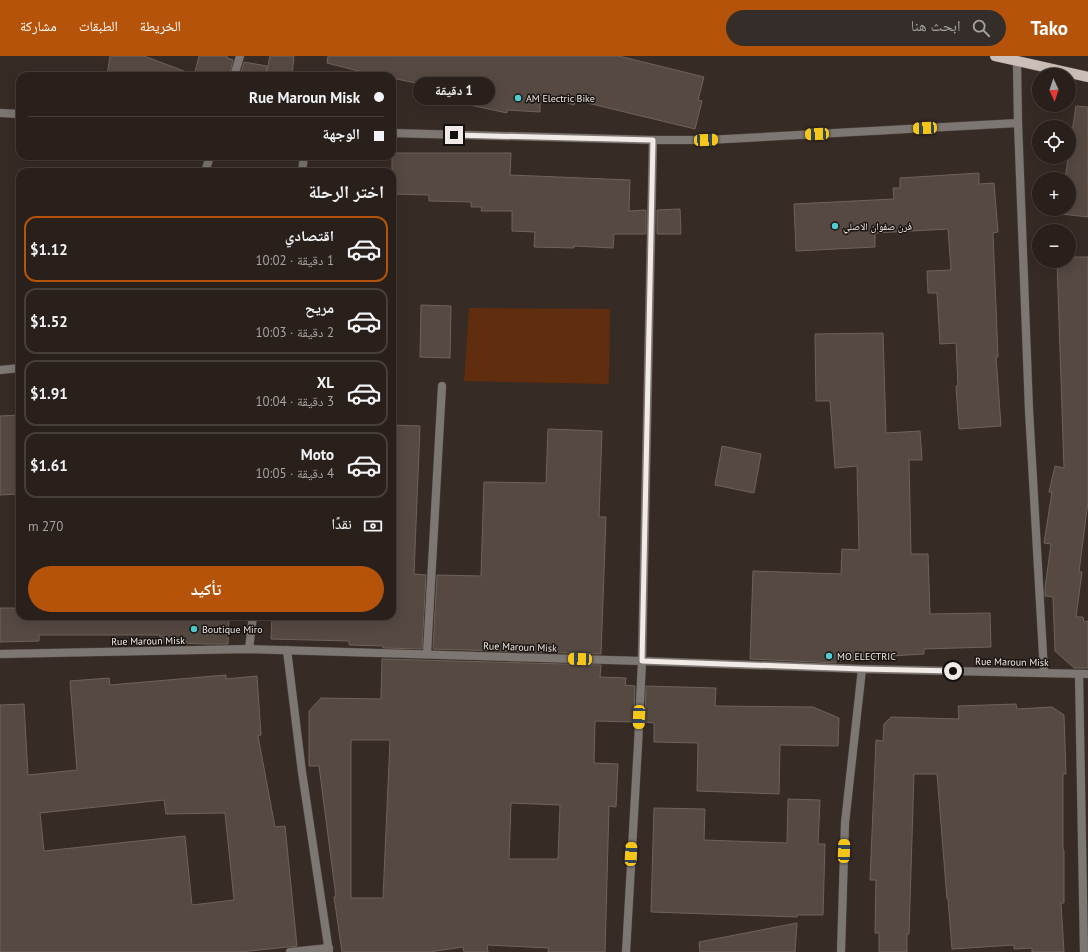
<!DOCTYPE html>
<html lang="ar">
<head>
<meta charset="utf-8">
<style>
  body { margin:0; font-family:"PT Sans","Noto Naskh Arabic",sans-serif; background:#352d29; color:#f1f3f6; direction:rtl; height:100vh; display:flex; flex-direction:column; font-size:15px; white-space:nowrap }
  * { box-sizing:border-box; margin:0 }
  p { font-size:13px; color:#a5a3a3 }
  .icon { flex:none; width:22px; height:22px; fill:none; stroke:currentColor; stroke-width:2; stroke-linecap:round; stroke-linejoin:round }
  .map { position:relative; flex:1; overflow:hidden; direction:ltr }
  .panel { position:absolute; left:16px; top:112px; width:380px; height:452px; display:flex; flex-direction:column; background:#29201c; border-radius:12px; box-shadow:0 4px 16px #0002,0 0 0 1px #453e3b; direction:rtl }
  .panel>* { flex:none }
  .hud { position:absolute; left:16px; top:16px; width:380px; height:88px; border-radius:12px; box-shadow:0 4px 16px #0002,0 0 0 1px #453e3b; direction:rtl; display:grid; align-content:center; height:88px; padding:0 12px; background:#29201c }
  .needle { width:26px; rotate:177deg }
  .buttons { position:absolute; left:1032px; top:12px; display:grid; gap:8px }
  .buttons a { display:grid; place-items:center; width:44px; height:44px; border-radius:50%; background:#29201c; box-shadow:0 4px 16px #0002,0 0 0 1px #453e3b; font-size:20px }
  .end { position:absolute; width:18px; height:18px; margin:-9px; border:5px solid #f2eae6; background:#111; box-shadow:0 0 0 2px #111 }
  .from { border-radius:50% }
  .bubble { position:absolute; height:28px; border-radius:14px; background:#29201c; box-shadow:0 4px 16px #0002,0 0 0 1px #453e3b; font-size:13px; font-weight:800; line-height:28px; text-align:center; direction:rtl }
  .car { position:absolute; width:12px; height:24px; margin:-12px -6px; border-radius:5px; box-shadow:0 0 3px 1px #0007; background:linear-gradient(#f5c518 24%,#345 0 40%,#f5c518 0 76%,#345 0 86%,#f5c518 0) }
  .hud b { display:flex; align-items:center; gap:14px; height:38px; font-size:15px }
  .hud b+b { border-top:1px solid #453e3b }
  .hud i { width:10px; height:10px; background:#f1f3f6 }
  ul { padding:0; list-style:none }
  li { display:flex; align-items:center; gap:12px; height:66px; margin:0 8px 6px; padding:0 4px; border:2px solid #453e3b; border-radius:12px }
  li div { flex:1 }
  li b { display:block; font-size:15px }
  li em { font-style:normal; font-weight:800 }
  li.current { border-color:#b45309 }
  li>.icon { width:36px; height:36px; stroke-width:1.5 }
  h2 { padding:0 12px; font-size:18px; line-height:48px }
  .pay { display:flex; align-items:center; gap:10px; height:44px; padding:0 12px; font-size:15px }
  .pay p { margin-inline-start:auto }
  .button { display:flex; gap:8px; margin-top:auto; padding:8px 12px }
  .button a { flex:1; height:46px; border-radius:24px; background:#b45309; color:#fff; font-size:16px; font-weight:800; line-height:46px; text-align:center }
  header { display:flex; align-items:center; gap:24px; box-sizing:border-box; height:56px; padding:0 20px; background:#b45309; color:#fff }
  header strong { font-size:19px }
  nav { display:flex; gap:22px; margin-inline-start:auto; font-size:14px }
  .search { width:280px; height:36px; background:#352d29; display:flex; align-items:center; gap:10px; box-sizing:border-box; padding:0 14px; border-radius:22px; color:#a5a3a3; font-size:15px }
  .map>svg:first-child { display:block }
  .green { fill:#602d0e }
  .building { fill:#554942; stroke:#6f625b; fill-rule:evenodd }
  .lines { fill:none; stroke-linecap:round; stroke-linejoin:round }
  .lane-casing { stroke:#514640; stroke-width:9 }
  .street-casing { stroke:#514640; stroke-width:9 }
  .primary-casing { stroke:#514640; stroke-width:11 }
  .lane { stroke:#7d7773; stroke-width:8 }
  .street { stroke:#7d7773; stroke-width:8 }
  .primary { stroke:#ccbfb8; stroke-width:10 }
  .route { stroke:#f2eae6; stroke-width:5 }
  .poi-dot { fill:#51ccd1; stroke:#1a1512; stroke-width:1.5 }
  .labels { text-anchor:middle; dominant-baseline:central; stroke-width:3; stroke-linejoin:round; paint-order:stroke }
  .poi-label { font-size:10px; fill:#f2eae6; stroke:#1a1512; text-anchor:start }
  .street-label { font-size:10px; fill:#f2eae6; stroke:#1a1512 }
</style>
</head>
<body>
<header>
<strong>Tako</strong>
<div class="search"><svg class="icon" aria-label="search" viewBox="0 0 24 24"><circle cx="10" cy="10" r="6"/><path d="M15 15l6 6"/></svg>ابحث هنا</div>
<nav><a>الخريطة</a><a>الطبقات</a><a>مشاركة</a></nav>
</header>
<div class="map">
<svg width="1088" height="896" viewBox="0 0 1088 896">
  <rect width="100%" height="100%" fill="#372b25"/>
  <path class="green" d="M469,252L610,253L609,328L464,325Z"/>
  <g class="building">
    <path d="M110,0H144L192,18V20H107Z"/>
    <path d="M199,0H227V2L233,4L229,20H194Z"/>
    <path d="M270,0H294L292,20H240L244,6L267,10L266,19Z"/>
    <path d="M328,0H619L704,21L698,44L702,45L695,73L575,44L574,49L540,39V56L507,54V57L442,43L444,33L392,22V20H378L327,7Z"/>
    <path d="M1076,50L1088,51V161L1061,158V153H1069V123H1065Z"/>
    <path d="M392,97H511L510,119L630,124L629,155L646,154V178H614L613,192L574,190V192L534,191L535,176L512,175V155H481L482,151H471V146L429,145V139L392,138Z"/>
    <path d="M979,117V128L994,127L998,176L993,177L998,301H996L1001,370L959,373L956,330H958L956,287L940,288L937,237H928L927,215L951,214L948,173L875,177V191L796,195L794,148L894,143L893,132H900V122Z"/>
    <path d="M680,153L681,178H657V154Z"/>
    <path d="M1069,201H1088V446L1079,516H1082L1076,561H1083L1084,566L1088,565V612H1074L1055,595L1053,541L1045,540V532L1051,488L1044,487L1052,436H1049L1055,410L1064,412L1057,205H1069Z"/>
    <path d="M421,249L451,250L450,302L420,301Z"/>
    <path d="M883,277L886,377L920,375L922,404H909L911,498H928L930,558L990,557L991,591L924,593V598L873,601V605L836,604V607L750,603L753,515L841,518L842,493L859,494L857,410L835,412L830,345H816L815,278Z"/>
    <path d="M20,359V438L0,439V360Z"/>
    <path d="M392,369L420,370L414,518L426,519L422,593L383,592V590L349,589V585L271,583L272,560H392Z"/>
    <path d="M548,373L602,375L599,461H606L601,598L433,593L437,519L481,520L484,426L546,427Z"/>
    <path d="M722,390L761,398L754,437L715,429Z"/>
    <path d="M0,552H20V560H229L228,588H205L160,586V579H39V585L0,586Z"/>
    <path d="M382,603L601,609L600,621L626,622L625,629L635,630L634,666L595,665L594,707L618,708L616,751L609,750L605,896H548L549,892L487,889L488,896H464L463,891L429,896H342L334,841H336L319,710H309V655L321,642L381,643ZM351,684H390L383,842H351ZM511,747L560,749L558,803H509Z"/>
    <path d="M226,619V623L257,620L261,679L258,680L275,771L285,770L297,890L240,896H0V649L24,648L28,719L77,714L70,625L109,622L110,629ZM164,744L166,758L225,757L234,844L192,849L185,780L44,795L40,757Z"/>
    <path d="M646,630L716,632L715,650L813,651L839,662L838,690L780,689L779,738L697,735L698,687L654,686V667L645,666Z"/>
    <path d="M1016,648L1017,653L1052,651L1064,659L1066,718H1063V794H1064V847H1061L1064,896H1032V892L1014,893V889L952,893L948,843H947L937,718H914L909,878H907V896H879V877H875L876,824H870L876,684L883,685L884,668L891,661L959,663L958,650Z"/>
    <path d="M788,743L820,744L818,788H825L823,859H797V861L651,856L654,752L705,753L704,784L787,787Z"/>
    <path d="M797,867L795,896H700L699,886Z"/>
  </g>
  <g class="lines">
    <g class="lane-casing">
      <path id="lane" d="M427,598L442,330"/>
    </g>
    <g class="street-casing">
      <g id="street">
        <path d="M1017,5L1018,67L1029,354L1044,616"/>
        <path d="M234,20L240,0"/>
        <path d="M0,57L20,58"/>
        <path d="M392,77L653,84H707L1018,67"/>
        <path d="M205,116L210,100"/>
        <path d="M302,116L304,100"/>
        <path d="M0,314L20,312"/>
        <path d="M249,593L253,560"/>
        <path d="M287,594L302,716L329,896"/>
        <path d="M0,598L249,593L642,605L862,613L1088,618"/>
        <path d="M1079,618L1084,896"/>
        <path d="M290,896L329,892"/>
        <path d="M626,896L638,689L642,605L653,84"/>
        <path d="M841,896L845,767L862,613"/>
      </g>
    </g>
    <g class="primary-casing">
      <path id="primary" d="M995,0L1088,21"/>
    </g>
    <use href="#lane" class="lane"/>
    <use href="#street" class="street"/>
    <use href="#primary" class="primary"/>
  </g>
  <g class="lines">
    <path class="route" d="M454,79L653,84L642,605L862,613L953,615"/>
  </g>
  <g class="poi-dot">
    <circle cx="518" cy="42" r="4"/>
    <circle cx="835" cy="170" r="4"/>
    <circle cx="194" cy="573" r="4"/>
    <circle cx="829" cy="600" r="4"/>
  </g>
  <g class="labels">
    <g class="poi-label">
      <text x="526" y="42">AM Electric Bike</text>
      <text x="843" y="170">فرن صفوان الاصلي</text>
      <text x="202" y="573">Boutique Miro</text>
      <text x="837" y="600">MO ELECTRIC</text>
    </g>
    <g class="street-label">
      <text transform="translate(148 585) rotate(-1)">Rue Maroun Misk</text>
      <text transform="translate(520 591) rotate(2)">Rue Maroun Misk</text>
      <text transform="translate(1012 606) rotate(1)">Rue Maroun Misk</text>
    </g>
  </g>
</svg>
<div class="buttons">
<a><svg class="needle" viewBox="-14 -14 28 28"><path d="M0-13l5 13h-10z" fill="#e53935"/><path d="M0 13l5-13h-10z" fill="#a5a3a3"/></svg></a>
<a><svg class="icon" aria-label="locate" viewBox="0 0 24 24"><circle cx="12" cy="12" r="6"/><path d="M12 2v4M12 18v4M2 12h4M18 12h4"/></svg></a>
<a>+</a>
<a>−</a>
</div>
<i class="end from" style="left:953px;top:615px"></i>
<i class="end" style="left:454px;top:79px"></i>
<div class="bubble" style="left:413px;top:21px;width:82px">1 دقيقة</div>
<i class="car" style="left:925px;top:72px;rotate:267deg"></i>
<i class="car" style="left:817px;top:78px;rotate:267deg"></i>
<i class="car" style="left:706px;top:84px;rotate:87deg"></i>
<i class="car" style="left:580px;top:603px;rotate:272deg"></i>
<i class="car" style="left:639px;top:661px;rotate:182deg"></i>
<i class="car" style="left:844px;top:795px;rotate:2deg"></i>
<i class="car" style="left:631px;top:798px;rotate:3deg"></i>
<div class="hud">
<b><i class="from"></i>Rue Maroun Misk</b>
<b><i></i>الوجهة</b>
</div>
<section class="panel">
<h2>اختر الرحلة</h2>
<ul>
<li class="current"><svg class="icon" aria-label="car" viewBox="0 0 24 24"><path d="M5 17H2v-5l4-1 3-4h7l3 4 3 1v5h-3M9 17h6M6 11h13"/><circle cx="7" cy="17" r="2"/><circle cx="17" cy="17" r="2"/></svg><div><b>اقتصادي</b><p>1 دقيقة · 10:02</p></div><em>$1.12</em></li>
<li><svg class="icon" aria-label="car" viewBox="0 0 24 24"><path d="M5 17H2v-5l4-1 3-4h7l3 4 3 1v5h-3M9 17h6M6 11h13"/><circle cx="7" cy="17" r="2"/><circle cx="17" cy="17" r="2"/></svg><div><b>مريح</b><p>2 دقيقة · 10:03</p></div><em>$1.52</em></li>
<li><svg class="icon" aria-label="car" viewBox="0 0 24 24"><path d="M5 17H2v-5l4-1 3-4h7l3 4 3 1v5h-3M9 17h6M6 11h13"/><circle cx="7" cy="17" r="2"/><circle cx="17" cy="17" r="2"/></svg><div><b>XL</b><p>3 دقيقة · 10:04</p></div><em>$1.91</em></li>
<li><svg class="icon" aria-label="car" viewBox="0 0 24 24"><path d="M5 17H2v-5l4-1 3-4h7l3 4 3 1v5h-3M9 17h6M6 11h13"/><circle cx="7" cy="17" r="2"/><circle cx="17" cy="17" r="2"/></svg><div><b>Moto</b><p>4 دقيقة · 10:05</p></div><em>$1.61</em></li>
</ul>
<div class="pay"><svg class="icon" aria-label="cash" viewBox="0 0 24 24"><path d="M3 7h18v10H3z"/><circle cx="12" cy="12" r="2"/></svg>نقدًا<p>270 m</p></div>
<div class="button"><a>تأكيد</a></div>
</section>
</div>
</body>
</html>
